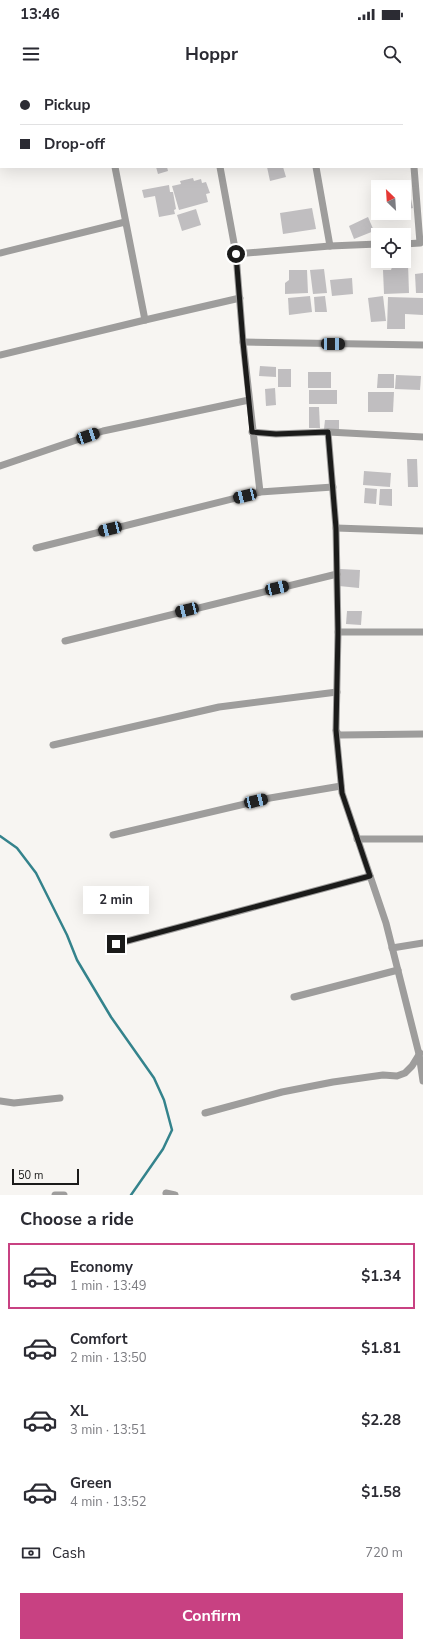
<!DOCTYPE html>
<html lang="en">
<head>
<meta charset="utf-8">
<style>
  body { margin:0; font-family:"Nunito Sans",sans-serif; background:#f2f2f3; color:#2b2b33; height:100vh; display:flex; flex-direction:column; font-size:15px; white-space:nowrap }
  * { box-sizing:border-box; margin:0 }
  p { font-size:13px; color:#7c7c81 }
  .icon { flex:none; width:22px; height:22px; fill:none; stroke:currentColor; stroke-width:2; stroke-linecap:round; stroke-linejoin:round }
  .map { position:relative; height:1115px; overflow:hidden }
  .side { display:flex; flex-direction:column; background:#fff; flex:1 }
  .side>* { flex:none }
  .guide { position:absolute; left:0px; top:0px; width:423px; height:88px; box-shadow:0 4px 16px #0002; display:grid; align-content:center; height:88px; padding:0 20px; background:#fff }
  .needle { width:26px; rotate:335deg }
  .tools { position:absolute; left:371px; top:100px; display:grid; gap:8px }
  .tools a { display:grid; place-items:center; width:40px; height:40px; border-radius:0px; background:#fff; box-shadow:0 4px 16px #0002; font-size:20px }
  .scale { position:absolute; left:12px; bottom:10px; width:67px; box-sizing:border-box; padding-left:4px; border:2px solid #1b1b1a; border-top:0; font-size:11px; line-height:14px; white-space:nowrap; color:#1b1b1a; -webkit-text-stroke:3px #f7f5f2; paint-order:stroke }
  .end { position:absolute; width:18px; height:18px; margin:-9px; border:5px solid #1b1b1a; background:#fff; box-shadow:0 0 0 2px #fff }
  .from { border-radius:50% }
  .bubble { position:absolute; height:28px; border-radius:0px; background:#fff; box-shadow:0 4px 16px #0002; font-size:13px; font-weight:700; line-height:28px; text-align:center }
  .car { position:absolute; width:12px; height:24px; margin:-12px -6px; border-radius:5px; box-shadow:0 0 3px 1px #0007; background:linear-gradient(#222 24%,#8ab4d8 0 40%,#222 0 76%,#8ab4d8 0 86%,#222 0) }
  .guide b { display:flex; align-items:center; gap:14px; height:38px; font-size:15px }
  .guide b+b { border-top:1px solid #e1e1e2 }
  .guide i { width:10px; height:10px; background:#2b2b33 }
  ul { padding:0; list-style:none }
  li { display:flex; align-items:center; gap:12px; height:66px; margin:0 8px 6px; padding:0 12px; border:2px solid transparent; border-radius:0px }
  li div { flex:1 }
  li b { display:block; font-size:15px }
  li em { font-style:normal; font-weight:700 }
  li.active { border-color:#c84182 }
  li>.icon { width:36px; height:36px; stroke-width:1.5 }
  h2 { padding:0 20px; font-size:18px; line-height:48px }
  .pay { display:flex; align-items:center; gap:10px; height:44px; padding:0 20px; font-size:15px }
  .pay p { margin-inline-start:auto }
  .primary-button { display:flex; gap:8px; margin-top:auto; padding:8px 20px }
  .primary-button a { flex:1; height:46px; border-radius:0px; background:#c84182; color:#fff; font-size:16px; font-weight:700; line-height:46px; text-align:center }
  .status { display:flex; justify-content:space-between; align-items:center; height:28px; padding:0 20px; background:#fff; direction:ltr }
  .status svg { height:11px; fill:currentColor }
  header { display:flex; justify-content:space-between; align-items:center; height:52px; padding:0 20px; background:#fff; font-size:18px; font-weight:700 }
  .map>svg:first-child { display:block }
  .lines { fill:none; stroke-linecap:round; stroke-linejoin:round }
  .stream { stroke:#34838c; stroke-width:2.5 }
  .building { fill:#c0bec0 }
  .minor { stroke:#9e9d9c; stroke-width:7 }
  .route { stroke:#1b1b1a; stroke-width:5 }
</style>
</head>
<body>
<div class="status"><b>13:46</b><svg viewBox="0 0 49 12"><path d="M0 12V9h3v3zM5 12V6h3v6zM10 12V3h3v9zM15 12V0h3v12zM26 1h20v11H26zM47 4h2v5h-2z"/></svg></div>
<header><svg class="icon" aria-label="menu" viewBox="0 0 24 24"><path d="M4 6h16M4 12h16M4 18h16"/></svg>Hoppr<svg class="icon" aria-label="search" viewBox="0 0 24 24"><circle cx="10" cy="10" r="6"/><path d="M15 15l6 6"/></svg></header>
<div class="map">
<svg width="423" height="1115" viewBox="0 0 423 1115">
  <rect width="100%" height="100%" fill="#f7f5f2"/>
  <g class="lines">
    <path class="stream" d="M0,756L17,768L36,793L67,855L77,880L111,937L154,998L164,1020L172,1050L163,1069L131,1115"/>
  </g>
  <g class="building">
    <path d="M156,87H167L168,91L158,94Z"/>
    <path d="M267,87H283L286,97L270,101Z"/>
    <path d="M193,98L194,101L201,99L202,103L206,102L210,113L206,114L208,122L179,130L172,106L181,104L180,101Z"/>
    <path d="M169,105L170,112H173L176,129L174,130L175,134L159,137L155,116L144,118L142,110Z"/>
    <path d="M409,110L413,128L404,130V111Z"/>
    <path d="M378,111V132L374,133L372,112Z"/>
    <path d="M312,128L316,149L283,154L280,133Z"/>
    <path d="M196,129L201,145L182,151L177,135Z"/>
    <path d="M368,137L374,151L354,159L349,146Z"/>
    <path d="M408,183L409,213L384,214L383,190H391L393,184Z"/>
    <path d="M324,189L327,213L313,214L310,190Z"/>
    <path d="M289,190H307L308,213L285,214V203L289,200Z"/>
    <path d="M423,193V213H416L415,194Z"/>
    <path d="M352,198L353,214L332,216L330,200Z"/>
    <path d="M310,216L312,232L289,235L288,218Z"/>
    <path d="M325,216L327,232H315L314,217Z"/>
    <path d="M383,216L386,241L371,242L368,218Z"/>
    <path d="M388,217L423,218V235L405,234V249H387Z"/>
    <path d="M260,286L276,287V297L259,296Z"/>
    <rect x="278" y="289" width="13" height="18"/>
    <rect x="308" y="292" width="23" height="16"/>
    <path d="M378,294H394V308H377Z"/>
    <path d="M396,295L421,296L420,310L395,309Z"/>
    <path d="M275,308L276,325L266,326L265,309Z"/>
    <rect x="309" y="310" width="28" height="14"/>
    <path d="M368,312H394L393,332H368Z"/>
    <path d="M309,327H319L320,348H309Z"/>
    <path d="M325,340H339V350L324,349Z"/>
    <path d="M407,379H417L418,407H408Z"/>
    <path d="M364,391L391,393L390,407L363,405Z"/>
    <path d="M365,408L377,409L376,424L364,423Z"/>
    <path d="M380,409H392V426L379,425Z"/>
    <path d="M340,489L360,490L359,508L339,506Z"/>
    <path d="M347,531H362L361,545L346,544Z"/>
  </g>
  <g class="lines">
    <g class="minor">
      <path d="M97,0V1"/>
      <path d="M203,0L204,1"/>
      <path d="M306,0V1"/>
      <path d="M401,0V1"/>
      <path d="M0,69H1"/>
      <path d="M115,87L145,240"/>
      <path d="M220,87L236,174L243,262L260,412"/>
      <path d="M316,87L330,166"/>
      <path d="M404,164L420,163L414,87"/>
      <path d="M0,173L125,142"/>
      <path d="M236,174L330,166L378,164"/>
      <path d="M243,262L423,265"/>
      <path d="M0,275L145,240L240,218"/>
      <path d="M252,352L276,354L328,352L423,357"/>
      <path d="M328,352L336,448L338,552L336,650L338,654L341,655L423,654"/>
      <path d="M0,386L103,351L249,320"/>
      <path d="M336,448L423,451"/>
      <path d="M36,468L260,412L333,407"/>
      <path d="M338,552H423"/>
      <path d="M65,561L337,494"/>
      <path d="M336,651L342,713L386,843L419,974L423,1001"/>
      <path d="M53,665L219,627L337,612"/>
      <path d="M113,755L270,718L341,706"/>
      <path d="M357,759H423"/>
      <path d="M116,864L370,796"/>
      <path d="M392,868L423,863"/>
      <path d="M294,917L398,890"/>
      <path d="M0,1021L14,1023L60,1018"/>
      <path d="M205,1033L282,1012L333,1002L383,995L397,996L405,993L412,986L420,973"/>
      <path d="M166,1113L175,1115"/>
      <path d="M55,1115H64"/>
    </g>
  </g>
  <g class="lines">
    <path class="route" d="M116,864L370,796L342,713L336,650L338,552L336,448L328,352L276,354L252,352L243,262L236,174"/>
  </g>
</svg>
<div class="tools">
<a><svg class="needle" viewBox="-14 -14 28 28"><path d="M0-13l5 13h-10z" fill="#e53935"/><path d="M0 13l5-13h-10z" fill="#7c7c81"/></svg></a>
<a><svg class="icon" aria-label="locate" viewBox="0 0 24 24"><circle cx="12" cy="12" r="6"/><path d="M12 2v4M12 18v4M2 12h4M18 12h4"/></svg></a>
</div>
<div class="scale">50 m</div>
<i class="end from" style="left:236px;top:174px"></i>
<i class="end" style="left:116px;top:864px"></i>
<div class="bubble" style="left:83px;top:806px;width:66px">2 min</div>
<i class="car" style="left:333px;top:264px;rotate:91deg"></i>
<i class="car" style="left:88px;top:356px;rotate:71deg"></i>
<i class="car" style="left:245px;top:416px;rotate:256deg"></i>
<i class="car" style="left:110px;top:449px;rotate:256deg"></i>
<i class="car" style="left:277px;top:508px;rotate:77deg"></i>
<i class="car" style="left:187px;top:530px;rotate:256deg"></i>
<i class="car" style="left:256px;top:721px;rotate:77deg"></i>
<div class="guide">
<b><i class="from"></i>Pickup</b>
<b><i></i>Drop-off</b>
</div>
</div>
<section class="side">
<h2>Choose a ride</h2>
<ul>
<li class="active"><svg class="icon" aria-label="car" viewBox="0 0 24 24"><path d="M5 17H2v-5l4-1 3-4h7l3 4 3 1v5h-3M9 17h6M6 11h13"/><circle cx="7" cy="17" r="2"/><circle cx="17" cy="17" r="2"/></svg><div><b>Economy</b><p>1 min · 13:49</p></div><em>$1.34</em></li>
<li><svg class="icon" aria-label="car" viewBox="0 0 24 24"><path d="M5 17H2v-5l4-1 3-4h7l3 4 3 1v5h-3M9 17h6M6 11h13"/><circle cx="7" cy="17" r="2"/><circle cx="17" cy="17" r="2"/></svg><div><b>Comfort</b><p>2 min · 13:50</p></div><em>$1.81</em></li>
<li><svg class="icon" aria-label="car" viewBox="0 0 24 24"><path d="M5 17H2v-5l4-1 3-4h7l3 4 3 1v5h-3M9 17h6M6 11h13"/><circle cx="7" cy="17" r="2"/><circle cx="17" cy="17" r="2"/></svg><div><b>XL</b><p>3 min · 13:51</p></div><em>$2.28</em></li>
<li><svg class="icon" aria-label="car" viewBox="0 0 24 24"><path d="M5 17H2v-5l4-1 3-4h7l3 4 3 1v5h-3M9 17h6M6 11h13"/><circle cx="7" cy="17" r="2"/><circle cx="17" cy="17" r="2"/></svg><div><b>Green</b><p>4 min · 13:52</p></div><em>$1.58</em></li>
</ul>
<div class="pay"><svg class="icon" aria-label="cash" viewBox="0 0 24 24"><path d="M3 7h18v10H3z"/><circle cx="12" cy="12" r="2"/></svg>Cash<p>720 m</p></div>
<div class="primary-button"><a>Confirm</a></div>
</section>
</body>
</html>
